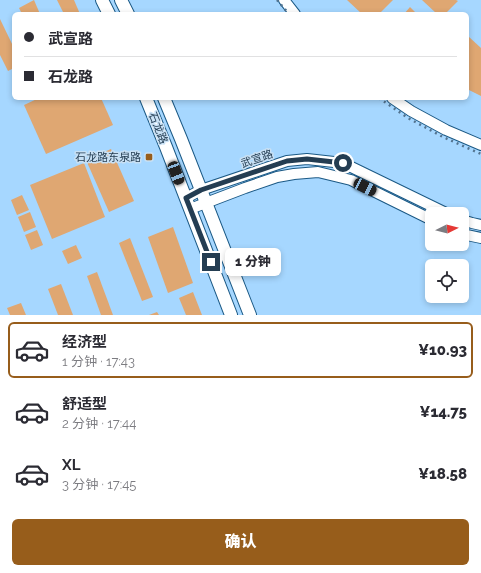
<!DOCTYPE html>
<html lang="zh">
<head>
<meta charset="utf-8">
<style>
  body { margin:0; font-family:Raleway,"Noto Sans SC",sans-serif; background:#f7f7f7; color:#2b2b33; height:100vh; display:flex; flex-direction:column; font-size:15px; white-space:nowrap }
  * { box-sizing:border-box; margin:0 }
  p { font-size:13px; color:#7c7c81 }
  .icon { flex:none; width:22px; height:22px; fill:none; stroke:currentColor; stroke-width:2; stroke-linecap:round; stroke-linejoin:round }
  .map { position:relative; height:315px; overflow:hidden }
  .side { display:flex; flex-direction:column; background:#fff; flex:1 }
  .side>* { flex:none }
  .top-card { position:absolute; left:12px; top:12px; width:457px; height:88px; border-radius:6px; box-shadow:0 2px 6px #0003; display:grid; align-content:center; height:88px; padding:0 12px; background:#fff }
  .needle { width:26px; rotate:84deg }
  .tools { position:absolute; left:425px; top:207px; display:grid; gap:8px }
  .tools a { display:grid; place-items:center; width:44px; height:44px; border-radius:6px; background:#fff; box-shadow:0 2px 6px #0003; font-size:20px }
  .end { position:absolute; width:18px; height:18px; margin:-9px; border:5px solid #243d52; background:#fff; box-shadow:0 0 0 2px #fff }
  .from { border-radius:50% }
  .bubble { position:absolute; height:28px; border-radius:6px; background:#fff; box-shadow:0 2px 6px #0003; font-size:13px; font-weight:800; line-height:28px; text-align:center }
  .car { position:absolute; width:12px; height:24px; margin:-12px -6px; border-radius:5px; box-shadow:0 0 3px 1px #0007; background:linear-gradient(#222 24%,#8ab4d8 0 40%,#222 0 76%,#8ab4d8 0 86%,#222 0) }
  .top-card b { display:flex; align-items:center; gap:14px; height:38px; font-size:15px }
  .top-card b+b { border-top:1px solid #e1e1e2 }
  .top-card i { width:10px; height:10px; background:#2b2b33 }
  ul { padding:7px 0 0; list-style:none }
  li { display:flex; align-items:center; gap:12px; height:56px; margin:0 8px 6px; padding:0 4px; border:2px solid transparent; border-radius:6px }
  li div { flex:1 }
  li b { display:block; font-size:15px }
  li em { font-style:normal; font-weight:800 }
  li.active { border-color:#975d1b }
  li>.icon { width:36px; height:36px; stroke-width:1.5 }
  .action { display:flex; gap:8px; margin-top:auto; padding:8px 12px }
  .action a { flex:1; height:46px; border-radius:6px; background:#975d1b; color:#fff; font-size:16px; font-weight:800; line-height:46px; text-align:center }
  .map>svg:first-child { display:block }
  .building { fill:#dfa772 }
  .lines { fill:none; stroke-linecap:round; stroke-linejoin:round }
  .minor-casing { stroke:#1b5985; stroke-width:12 }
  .major-casing { stroke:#1b5985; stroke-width:14 }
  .minor { stroke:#fff; stroke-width:10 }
  .major { stroke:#fff; stroke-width:12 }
  .rail { stroke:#537490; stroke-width:2.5; stroke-dasharray:2 4; stroke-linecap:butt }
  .route { stroke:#243d52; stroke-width:5 }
  .poi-dot { fill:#975d1b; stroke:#c9e1f5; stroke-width:1.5 }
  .labels { text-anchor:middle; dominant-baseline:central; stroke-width:3; stroke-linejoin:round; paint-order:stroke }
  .street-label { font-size:11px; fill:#243d52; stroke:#c9e1f5 }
  .poi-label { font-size:11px; fill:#243d52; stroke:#c9e1f5; text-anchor:end }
</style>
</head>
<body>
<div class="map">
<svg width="481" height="315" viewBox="0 0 481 315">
  <rect width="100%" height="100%" fill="#a6d7ff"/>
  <g class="building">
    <path d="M34,0L40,14H22L19,8Z"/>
    <path d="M57,0H74L80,14H64Z"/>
    <path d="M347,0H393L379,14H362Z"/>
    <path d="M422,0H456L458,1L445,14H437Z"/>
    <path d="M410,7L417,14H404Z"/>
    <path d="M0,19L14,48V68L8,71L0,55Z"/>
    <path d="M468,36L481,48V96L467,89V37Z"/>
    <path d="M39,98H101L113,125L46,154L24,105Z"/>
    <path d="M111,149L134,201L109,212L86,160Z"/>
    <path d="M84,163L105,217L52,239L30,185Z"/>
    <path d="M22,195L29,210L17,215L11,200Z"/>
    <path d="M30,212L36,227L24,232L18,217Z"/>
    <path d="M173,227L193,283L168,293L148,237Z"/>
    <path d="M37,230L43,245L31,250L25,235Z"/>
    <path d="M130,238L153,297L142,301L119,243Z"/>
    <path d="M76,245L82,258L68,264L62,251Z"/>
    <path d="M97,272L113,315H101L87,276Z"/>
    <path d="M61,284L73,315H58L48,289Z"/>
    <path d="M193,292L202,315H186L179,298Z"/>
    <path d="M21,303L26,315H10L7,308Z"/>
    <path d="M157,312L159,315H149Z"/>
  </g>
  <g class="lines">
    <g class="minor-casing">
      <g id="minor">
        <path d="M284,0L295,14"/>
        <path d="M392,98L411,111L446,130L481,145"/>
        <path d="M186,198L201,190L287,161L307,159L343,163L448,214"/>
        <path d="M190,209L245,188L277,177L294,174L318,172L351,180L432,220"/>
        <path d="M462,220L472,223L481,225"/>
        <path d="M462,234L481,238"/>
      </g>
    </g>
    <g class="major-casing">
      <g id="major">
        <path d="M102,0L109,14"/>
        <path d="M121,0L128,14"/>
        <path d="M146,98L166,147L231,315"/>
        <path d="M164,98L181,139L250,315"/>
      </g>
    </g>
    <use href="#minor" class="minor"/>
    <use href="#major" class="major"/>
    <g class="rail">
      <path d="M277,0L289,14"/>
      <path d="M379,98L408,118L443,137L481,154"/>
    </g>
  </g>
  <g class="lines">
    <path class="route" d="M211,262L186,198L201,190L287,161L307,159L343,163"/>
  </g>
  <rect class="poi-dot" x="145" y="153" width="8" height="8" rx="2"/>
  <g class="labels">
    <g class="street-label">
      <text transform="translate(158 128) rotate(68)">石龙路</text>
      <text transform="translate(257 159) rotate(-19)">武宣路</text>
    </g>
    <g class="poi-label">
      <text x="141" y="157">石龙路东泉路</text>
    </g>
  </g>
</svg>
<div class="tools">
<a><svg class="needle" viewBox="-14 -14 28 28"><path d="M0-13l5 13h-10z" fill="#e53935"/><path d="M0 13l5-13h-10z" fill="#7c7c81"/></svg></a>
<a><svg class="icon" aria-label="locate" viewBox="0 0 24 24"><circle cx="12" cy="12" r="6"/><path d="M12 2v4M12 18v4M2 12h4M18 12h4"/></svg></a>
</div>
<i class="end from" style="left:343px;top:163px"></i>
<i class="end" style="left:211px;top:262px"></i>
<div class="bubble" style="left:225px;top:248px;width:56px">1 分钟</div>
<i class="car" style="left:176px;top:173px;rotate:159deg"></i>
<i class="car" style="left:365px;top:187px;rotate:116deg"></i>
<div class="top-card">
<b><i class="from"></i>武宣路</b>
<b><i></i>石龙路</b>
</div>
</div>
<section class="side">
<ul>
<li class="active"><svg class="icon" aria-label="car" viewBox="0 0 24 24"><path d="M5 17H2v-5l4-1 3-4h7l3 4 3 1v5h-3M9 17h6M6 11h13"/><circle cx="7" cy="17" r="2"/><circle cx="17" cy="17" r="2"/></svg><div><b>经济型</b><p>1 分钟 · 17:43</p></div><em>¥10.93</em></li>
<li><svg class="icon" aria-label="car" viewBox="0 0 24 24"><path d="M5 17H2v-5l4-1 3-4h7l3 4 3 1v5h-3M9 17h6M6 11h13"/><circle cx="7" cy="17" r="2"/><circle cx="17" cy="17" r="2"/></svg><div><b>舒适型</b><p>2 分钟 · 17:44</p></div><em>¥14.75</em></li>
<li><svg class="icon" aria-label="car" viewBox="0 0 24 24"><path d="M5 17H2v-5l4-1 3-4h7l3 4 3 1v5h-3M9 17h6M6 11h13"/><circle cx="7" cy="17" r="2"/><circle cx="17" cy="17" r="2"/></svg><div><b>XL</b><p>3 分钟 · 17:45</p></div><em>¥18.58</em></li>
</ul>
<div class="action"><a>确认</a></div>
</section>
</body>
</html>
